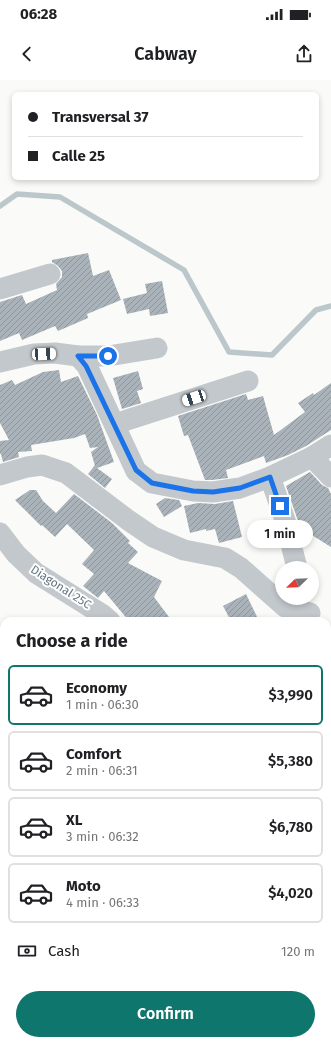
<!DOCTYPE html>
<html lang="en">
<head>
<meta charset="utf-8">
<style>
  body { margin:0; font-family:"Fira Sans",sans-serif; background:#f2f2f2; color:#202124; height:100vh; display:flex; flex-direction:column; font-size:15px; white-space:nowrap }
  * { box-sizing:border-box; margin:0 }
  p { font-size:13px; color:#757577 }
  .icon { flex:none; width:22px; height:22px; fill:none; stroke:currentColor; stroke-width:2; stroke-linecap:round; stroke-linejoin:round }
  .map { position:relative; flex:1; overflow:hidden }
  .side { position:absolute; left:0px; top:537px; width:331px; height:428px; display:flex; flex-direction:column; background:#fff; border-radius:12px 12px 0 0; box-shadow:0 2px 6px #0003 }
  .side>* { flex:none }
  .guide { position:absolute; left:12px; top:12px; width:307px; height:88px; border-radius:6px; box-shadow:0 2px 6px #0003; display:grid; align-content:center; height:88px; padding:0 16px; background:#fff }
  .needle { width:26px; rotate:247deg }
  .controls { position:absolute; left:275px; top:481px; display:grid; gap:8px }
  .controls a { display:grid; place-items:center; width:44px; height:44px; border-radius:50%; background:#fff; box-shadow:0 2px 6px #0003; font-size:20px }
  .end { position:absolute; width:18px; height:18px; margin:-9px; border:5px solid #1a73e8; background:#fff; box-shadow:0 0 0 2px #fff }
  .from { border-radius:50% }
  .bubble { position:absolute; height:28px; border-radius:14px; background:#fff; box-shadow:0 2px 6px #0003; font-size:13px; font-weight:600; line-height:28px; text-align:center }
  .car { position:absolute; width:12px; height:24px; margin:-12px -6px; border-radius:5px; box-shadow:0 0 3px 1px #0007; background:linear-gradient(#fff 24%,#345 0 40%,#fff 0 76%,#345 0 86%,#fff 0) }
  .guide b { display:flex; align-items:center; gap:14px; height:38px; font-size:15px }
  .guide b+b { border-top:1px solid #e0e0e0 }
  .guide i { width:10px; height:10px; background:#202124 }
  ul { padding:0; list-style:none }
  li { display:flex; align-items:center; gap:12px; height:60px; margin:0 8px 6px; padding:0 8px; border:2px solid #e0e0e0; border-radius:6px }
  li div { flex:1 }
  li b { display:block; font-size:15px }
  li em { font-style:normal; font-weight:600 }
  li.current { border-color:#0f766e }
  li>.icon { width:36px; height:36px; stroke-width:1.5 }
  h2 { padding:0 16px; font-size:18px; line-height:48px }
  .pay { display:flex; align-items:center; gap:10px; height:44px; padding:0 16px; font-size:15px }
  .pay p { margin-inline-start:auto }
  .action { display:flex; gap:8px; margin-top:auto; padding:8px 16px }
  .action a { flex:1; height:46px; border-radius:24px; background:#0f766e; color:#fff; font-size:16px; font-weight:600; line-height:46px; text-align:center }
  .status { display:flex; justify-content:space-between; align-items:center; height:28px; padding:0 20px; background:#fff; direction:ltr }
  .status svg { height:11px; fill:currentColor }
  header { display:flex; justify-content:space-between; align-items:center; height:52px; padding:0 16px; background:#fff; font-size:18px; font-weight:600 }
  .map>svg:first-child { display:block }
  .green { fill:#dadfd7 }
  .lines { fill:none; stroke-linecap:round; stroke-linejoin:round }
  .stream { stroke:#bbc7cb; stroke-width:5.5 }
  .building { fill:url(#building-hatch) }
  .street { stroke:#c3c8cc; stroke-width:21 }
  .route { stroke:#1a73e8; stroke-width:5 }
  .labels { text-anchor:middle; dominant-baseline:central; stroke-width:4; stroke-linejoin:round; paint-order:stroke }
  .street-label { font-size:12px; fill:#657683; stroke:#fff }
</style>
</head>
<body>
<div class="status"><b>06:28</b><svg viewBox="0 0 49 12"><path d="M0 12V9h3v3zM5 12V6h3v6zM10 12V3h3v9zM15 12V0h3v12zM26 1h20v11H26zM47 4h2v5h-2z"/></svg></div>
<header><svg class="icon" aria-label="back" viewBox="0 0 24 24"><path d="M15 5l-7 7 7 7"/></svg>Cabway<svg class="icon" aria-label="share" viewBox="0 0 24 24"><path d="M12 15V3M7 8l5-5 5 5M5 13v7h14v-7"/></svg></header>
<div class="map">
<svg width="331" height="965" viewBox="0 0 331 965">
  <defs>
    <pattern id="building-hatch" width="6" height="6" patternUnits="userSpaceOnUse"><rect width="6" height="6" fill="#aab3b9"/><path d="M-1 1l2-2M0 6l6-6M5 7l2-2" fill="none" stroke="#8e969c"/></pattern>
  </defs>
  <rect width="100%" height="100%" fill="#fafaf8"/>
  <path class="green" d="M0,615L4,618V677L0,682Z"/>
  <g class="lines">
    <path class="stream" d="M0,126L17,114L60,117L184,190L229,272L272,275L316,230L331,226"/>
  </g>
  <g class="building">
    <path d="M88,173L93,196L109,190L121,220L87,234L88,238L58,251L55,246L22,260L19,253L0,261V222L22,215L26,224L57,210L56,204L62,197V191L58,186L52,182V180Z"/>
    <path d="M162,201L168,233L150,236L149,229L127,234L123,219L147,213L145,204Z"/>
    <path d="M59,290L61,302L78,296L97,335L114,382L97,388L112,399L105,408L88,394L95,385V386L91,372L98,367L90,368L85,354L74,358L31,365L32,371L18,372L19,377L3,382L1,374H0V361L9,360L0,343V305L12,300L15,305L43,292Z"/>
    <path d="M138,291L143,309L137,311L141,323L122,329L113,298Z"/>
    <path d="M331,303V350L306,366L288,375L266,383L264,376L226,390L228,398L212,400H205L188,355L184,356L178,336L246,314L248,320L263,316L274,355L305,332L298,323L313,313L314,315Z"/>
    <path d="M310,392L322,405L328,408L331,414V467L302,449L297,438L286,406Z"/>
    <path d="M30,410H36L43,421L56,433L74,414L112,443L130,461L128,463L138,472L128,483L162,501L154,517L172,541H129L104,511L98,518L83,506L94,494L82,484L94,470L67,444L55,457L42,445L41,446L15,420Z"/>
    <path d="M165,418L179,420L182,426L164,437L156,424Z"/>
    <path d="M233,421L242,457L219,463L215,449L206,451V449L190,453L184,426L198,423L215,424Z"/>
    <path d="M246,514L259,541H231L223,526Z"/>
  </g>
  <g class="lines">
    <g class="street">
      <path d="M0,209L50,194"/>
      <path d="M78,276L87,286L136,391L152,403L193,411L213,412L240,408L270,397L312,377L331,365"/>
      <path d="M0,282L34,274L55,273L78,276H108L157,268"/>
      <path d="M115,345L127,340L248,301"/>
      <path d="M312,377L331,397"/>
      <path d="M0,395L27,387L42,385L66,393L128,440L153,457L184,470L225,478L241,488L285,527L310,533"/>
      <path d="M270,397L285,440L297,488"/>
      <path d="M0,453L16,474L36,493L103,535L110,541"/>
      <path d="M327,565L331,573"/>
      <path d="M0,591L4,594"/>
      <path d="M327,621L331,619"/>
      <path d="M0,717L4,711"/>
      <path d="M327,723L331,722"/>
      <path d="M0,866H4"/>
      <path d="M185,961L187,965"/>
      <path d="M80,965L83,961"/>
    </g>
  </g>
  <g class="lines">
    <path class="route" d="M108,276H78L86,286L136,390L152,403L193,411L213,412L240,408L270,397L280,426"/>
  </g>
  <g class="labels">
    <g class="street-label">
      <text transform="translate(61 507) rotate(33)">Diagonal 25C</text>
    </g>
  </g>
</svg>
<div class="controls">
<a><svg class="needle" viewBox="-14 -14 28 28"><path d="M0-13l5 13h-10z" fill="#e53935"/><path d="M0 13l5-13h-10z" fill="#757577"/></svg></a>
</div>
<i class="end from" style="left:108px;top:276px"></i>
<i class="end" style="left:280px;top:426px"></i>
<div class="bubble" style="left:247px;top:440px;width:66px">1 min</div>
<i class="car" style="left:44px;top:274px;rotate:87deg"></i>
<i class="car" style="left:194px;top:318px;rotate:252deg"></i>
<div class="guide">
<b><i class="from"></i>Transversal 37</b>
<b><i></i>Calle 25</b>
</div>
<section class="side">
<h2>Choose a ride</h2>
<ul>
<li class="current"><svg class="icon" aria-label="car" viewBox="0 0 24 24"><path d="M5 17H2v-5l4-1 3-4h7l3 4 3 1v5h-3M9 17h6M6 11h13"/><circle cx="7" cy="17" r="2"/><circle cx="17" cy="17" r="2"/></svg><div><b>Economy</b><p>1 min · 06:30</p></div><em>$3,990</em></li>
<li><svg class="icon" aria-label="car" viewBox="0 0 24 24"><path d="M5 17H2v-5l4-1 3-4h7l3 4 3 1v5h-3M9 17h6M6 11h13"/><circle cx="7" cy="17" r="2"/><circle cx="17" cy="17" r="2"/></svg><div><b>Comfort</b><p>2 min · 06:31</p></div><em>$5,380</em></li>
<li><svg class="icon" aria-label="car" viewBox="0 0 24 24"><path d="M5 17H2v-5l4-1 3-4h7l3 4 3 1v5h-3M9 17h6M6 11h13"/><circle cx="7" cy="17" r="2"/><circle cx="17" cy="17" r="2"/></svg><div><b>XL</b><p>3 min · 06:32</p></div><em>$6,780</em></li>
<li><svg class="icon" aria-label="car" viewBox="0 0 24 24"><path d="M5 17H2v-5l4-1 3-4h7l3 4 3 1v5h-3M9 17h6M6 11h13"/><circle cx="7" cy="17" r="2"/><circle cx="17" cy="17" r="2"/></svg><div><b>Moto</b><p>4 min · 06:33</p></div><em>$4,020</em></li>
</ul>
<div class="pay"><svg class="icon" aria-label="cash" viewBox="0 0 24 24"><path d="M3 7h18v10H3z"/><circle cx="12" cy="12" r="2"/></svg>Cash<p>120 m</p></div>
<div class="action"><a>Confirm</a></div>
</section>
</div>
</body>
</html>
